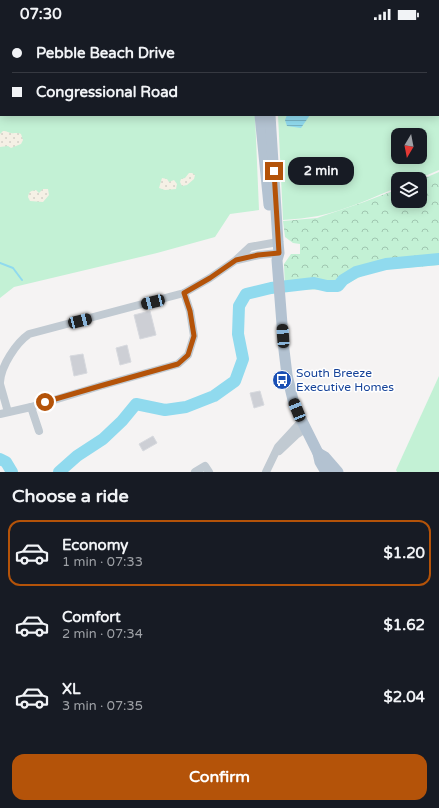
<!DOCTYPE html>
<html lang="en">
<head>
<meta charset="utf-8">
<style>
  body { margin:0; font-family:"Varela Round",sans-serif; background:#242831; color:#f1f3f6; height:100vh; display:flex; flex-direction:column; font-size:15px; white-space:nowrap }
  * { box-sizing:border-box; margin:0 }
  p { font-size:13px; color:#9ea1a6 }
  .icon { flex:none; width:22px; height:22px; fill:none; stroke:currentColor; stroke-width:2; stroke-linecap:round; stroke-linejoin:round }
  .map { position:relative; height:444px; overflow:hidden }
  .side { display:flex; flex-direction:column; background:#171b24; flex:1 }
  .side>* { flex:none }
  .banner { position:absolute; left:0px; top:0px; width:439px; height:88px; box-shadow:0 2px 10px #0003; display:grid; align-content:center; height:88px; padding:0 12px; background:#171b24 }
  .needle { width:26px; rotate:190deg }
  .fabs { position:absolute; left:391px; top:100px; display:grid; gap:8px }
  .fabs a { display:grid; place-items:center; width:36px; height:36px; border-radius:8px; background:#171b24; box-shadow:0 2px 10px #0003; font-size:20px }
  .end { position:absolute; width:18px; height:18px; margin:-9px; border:5px solid #b45309; background:#fff; box-shadow:0 0 0 2px #fff }
  .from { border-radius:50% }
  .bubble { position:absolute; height:28px; border-radius:12px; background:#171b24; box-shadow:0 2px 10px #0003; font-size:13px; font-weight:700; line-height:28px; text-align:center }
  .car { position:absolute; width:12px; height:24px; margin:-12px -6px; border-radius:5px; box-shadow:0 0 3px 1px #0007; background:linear-gradient(#222 24%,#8ab4d8 0 40%,#222 0 76%,#8ab4d8 0 86%,#222 0) }
  .banner b { display:flex; align-items:center; gap:14px; height:38px; font-size:15px }
  .banner b+b { border-top:1px solid #363941 }
  .banner i { width:10px; height:10px; background:#f1f3f6 }
  ul { padding:0; list-style:none }
  li { display:flex; align-items:center; gap:12px; height:66px; margin:0 8px 6px; padding:0 4px; border:2px solid transparent; border-radius:12px }
  li div { flex:1 }
  li b { display:block; font-size:15px }
  li em { font-style:normal; font-weight:700 }
  li.selected { border-color:#b45309 }
  li>.icon { width:36px; height:36px; stroke-width:1.5 }
  h2 { padding:0 12px; font-size:18px; line-height:48px }
  .primary-button { display:flex; gap:8px; margin-top:auto; padding:8px 12px }
  .primary-button a { flex:1; height:46px; border-radius:12px; background:#b45309; color:#fff; font-size:16px; font-weight:700; line-height:46px; text-align:center }
  .status { display:flex; justify-content:space-between; align-items:center; height:28px; padding:0 20px; background:#171b24; direction:ltr }
  .status svg { height:11px; fill:currentColor }
  .map>svg:first-child { display:block }
  .grass { fill:#c3f1d5; fill-rule:evenodd }
  .forest { fill:url(#forest-crowns) }
  .sand { fill:url(#sand-dots) }
  .water { fill:url(#water-rules) }
  .lines { fill:none; stroke-linecap:round; stroke-linejoin:round }
  .stream { stroke:#90daee; stroke-width:2 }
  .river { stroke:#90daee; stroke-width:12 }
  .building { fill:#cdcfd5; stroke:#d7d9de }
  .minor { stroke:#c1cad2; stroke-width:8 }
  .major { stroke:#b3c2d1; stroke-width:11 }
  .route { stroke:#b45309; stroke-width:5 }
  .labels { text-anchor:middle; dominant-baseline:central; stroke-width:3; stroke-linejoin:round; paint-order:stroke }
  .transit-label { font-size:12px; fill:#164399; stroke:#fff; text-anchor:start }
</style>
</head>
<body>
<div class="status"><b>07:30</b><svg viewBox="0 0 49 12"><path d="M0 12V9h3v3zM5 12V6h3v6zM10 12V3h3v9zM15 12V0h3v12zM26 1h20v11H26zM47 4h2v5h-2z"/></svg></div>
<div class="map">
<svg width="439" height="444" viewBox="0 0 439 444">
  <defs>
    <pattern id="forest-crowns" width="20" height="18" patternUnits="userSpaceOnUse"><rect width="20" height="18" fill="#c3f1d5"/><path d="M2 6a3 3 0 1 1 6 0M12 15a3 3 0 1 1 6 0" fill="none" stroke="#a0c6b0"/></pattern>
    <pattern id="sand-dots" width="8" height="8" patternUnits="userSpaceOnUse"><rect width="8" height="8" fill="#f5f0e5"/><path d="M2 2h.1M6 6h.1" fill="none" stroke="#d4d0c7" stroke-width="1.8" stroke-linecap="round"/></pattern>
    <pattern id="water-rules" width="6" height="5" patternUnits="userSpaceOnUse"><rect width="6" height="5" fill="#90daee"/><path d="M0 2.5h6" fill="none" stroke="#78b4c4"/></pattern>
  </defs>
  <rect width="100%" height="100%" fill="#f5f3f3"/>
  <g class="grass">
    <path d="M0,0H247V1H1V87H255L259,182L230,186L215,209L157,225L14,259L0,270Z"/>
    <path d="M392,0H439V142L418,151H398V159C372,170 346,182 318,188C307,190 295,191 283,192L278,87H438V1H390ZM398,107H420V129H398Z"/>
    <path d="M439,348V444H397L396,442Z"/>
  </g>
  <g class="forest">
    <path d="M0,0H188L189,1H1V13Z"/>
    <path d="M439,144V237L380,242L362,248L348,255L339,262L285,261L284,236L291,226H300V216L293,215L285,209L283,193L317,190L364,174L398,161V173H420V152Z"/>
  </g>
  <g class="sand">
    <path d="M3,103C7,103 7,104 11,105C14,106 17,104 21,106L23,112L21,116L11,120L8,118L0,119V106Z"/>
    <path d="M189,145H192L195,147L194,151L187,157L182,158L180,154L181,151L185,150Z"/>
    <path d="M162,150L167,151L169,154L174,152L177,156L176,161L165,162L159,160Z"/>
    <path d="M43,161H48L49,167L43,174L30,173L28,169C29,164 30,163 36,162L39,165Z"/>
  </g>
  <path class="water" d="M287,87H310L301,100L287,98L285,92Z"/>
  <g class="lines">
    <path class="stream" d="M0,235L13,240L22,252"/>
    <g class="river">
      <path d="M0,431L6,434L12,444"/>
      <path d="M59,444L77,428L103,411L122,393L136,376L165,382L186,379L214,368L235,353L243,331L238,306L239,278L246,266L271,260L314,255L327,258H338L343,252L356,244L386,236L439,231"/>
    </g>
  </g>
  <g class="building">
    <path d="M150,283L156,307L140,311L134,287Z"/>
    <path d="M127,317L131,334L120,337L116,320Z"/>
    <path d="M83,326L87,345L74,348L70,328Z"/>
    <path d="M260,363L264,377L254,380L250,365Z"/>
    <path d="M153,408L157,415L143,423L139,416Z"/>
  </g>
  <g class="lines">
    <g class="minor">
      <path d="M319,1L321,0"/>
      <path d="M237,232L259,227L279,225"/>
      <path d="M0,354C1,338 16,315 29,306L184,265L210,250L236,232L250,219L278,214"/>
      <path d="M0,356L8,384"/>
      <path d="M31,379L39,403"/>
      <path d="M0,386L31,379L100,358L178,336L188,327L194,308L190,283L184,265"/>
      <path d="M279,423L296,407L305,401"/>
      <path d="M195,444L205,438L209,444"/>
      <path d="M266,444L278,419L302,393"/>
    </g>
    <g class="major">
      <path d="M252,0V1"/>
      <path d="M263,0V1"/>
      <path d="M260,87L269,177"/>
      <path d="M270,87L278,214L279,225L277,232L284,322L287,347L293,372L302,393L318,425L320,434L326,444"/>
      <path d="M318,425L325,429L338,444"/>
    </g>
  </g>
  <g class="lines">
    <path class="route" d="M45,374L100,358L178,336L188,327L194,308L190,283L184,265L210,250L236,232L258,227L279,225L274,143"/>
  </g>
  <defs>
    <g id="bus-disc" transform="scale(1)"><circle r="9.5" fill="#1a4fb4" stroke="#fff"/><path d="M-5-6H5V4H4V6H2V4H-2V6H-4V4H-5ZM-3.5-4V0h7V-4ZM-3.5 1.2v1.5H-2V1.2ZM2 1.2v1.5H3.5V1.2Z" fill="#fff"/></g>
  </defs>
  <g fill-rule="evenodd">
    <use href="#bus-disc" x="282" y="352"/>
  </g>
  <g class="labels">
    <g class="transit-label">
      <text x="296" y="345">South Breeze<tspan x="296" dy="14">Executive Homes</tspan></text>
    </g>
  </g>
</svg>
<div class="fabs">
<a><svg class="needle" viewBox="-14 -14 28 28"><path d="M0-13l5 13h-10z" fill="#e53935"/><path d="M0 13l5-13h-10z" fill="#9ea1a6"/></svg></a>
<a><svg class="icon" aria-label="layers" viewBox="0 0 24 24"><path d="M12 4l9 5-9 5-9-5zM3 14l9 5 9-5"/></svg></a>
</div>
<i class="end from" style="left:45px;top:374px"></i>
<i class="end" style="left:274px;top:143px"></i>
<div class="bubble" style="left:288px;top:129px;width:66px">2 min</div>
<i class="car" style="left:153px;top:274px;rotate:256deg"></i>
<i class="car" style="left:80px;top:293px;rotate:76deg"></i>
<i class="car" style="left:283px;top:308px;rotate:356deg"></i>
<i class="car" style="left:297px;top:382px;rotate:338deg"></i>
<div class="banner">
<b><i class="from"></i>Pebble Beach Drive</b>
<b><i></i>Congressional Road</b>
</div>
</div>
<section class="side">
<h2>Choose a ride</h2>
<ul>
<li class="selected"><svg class="icon" aria-label="car" viewBox="0 0 24 24"><path d="M5 17H2v-5l4-1 3-4h7l3 4 3 1v5h-3M9 17h6M6 11h13"/><circle cx="7" cy="17" r="2"/><circle cx="17" cy="17" r="2"/></svg><div><b>Economy</b><p>1 min · 07:33</p></div><em>$1.20</em></li>
<li><svg class="icon" aria-label="car" viewBox="0 0 24 24"><path d="M5 17H2v-5l4-1 3-4h7l3 4 3 1v5h-3M9 17h6M6 11h13"/><circle cx="7" cy="17" r="2"/><circle cx="17" cy="17" r="2"/></svg><div><b>Comfort</b><p>2 min · 07:34</p></div><em>$1.62</em></li>
<li><svg class="icon" aria-label="car" viewBox="0 0 24 24"><path d="M5 17H2v-5l4-1 3-4h7l3 4 3 1v5h-3M9 17h6M6 11h13"/><circle cx="7" cy="17" r="2"/><circle cx="17" cy="17" r="2"/></svg><div><b>XL</b><p>3 min · 07:35</p></div><em>$2.04</em></li>
</ul>
<div class="primary-button"><a>Confirm</a></div>
</section>
</body>
</html>
